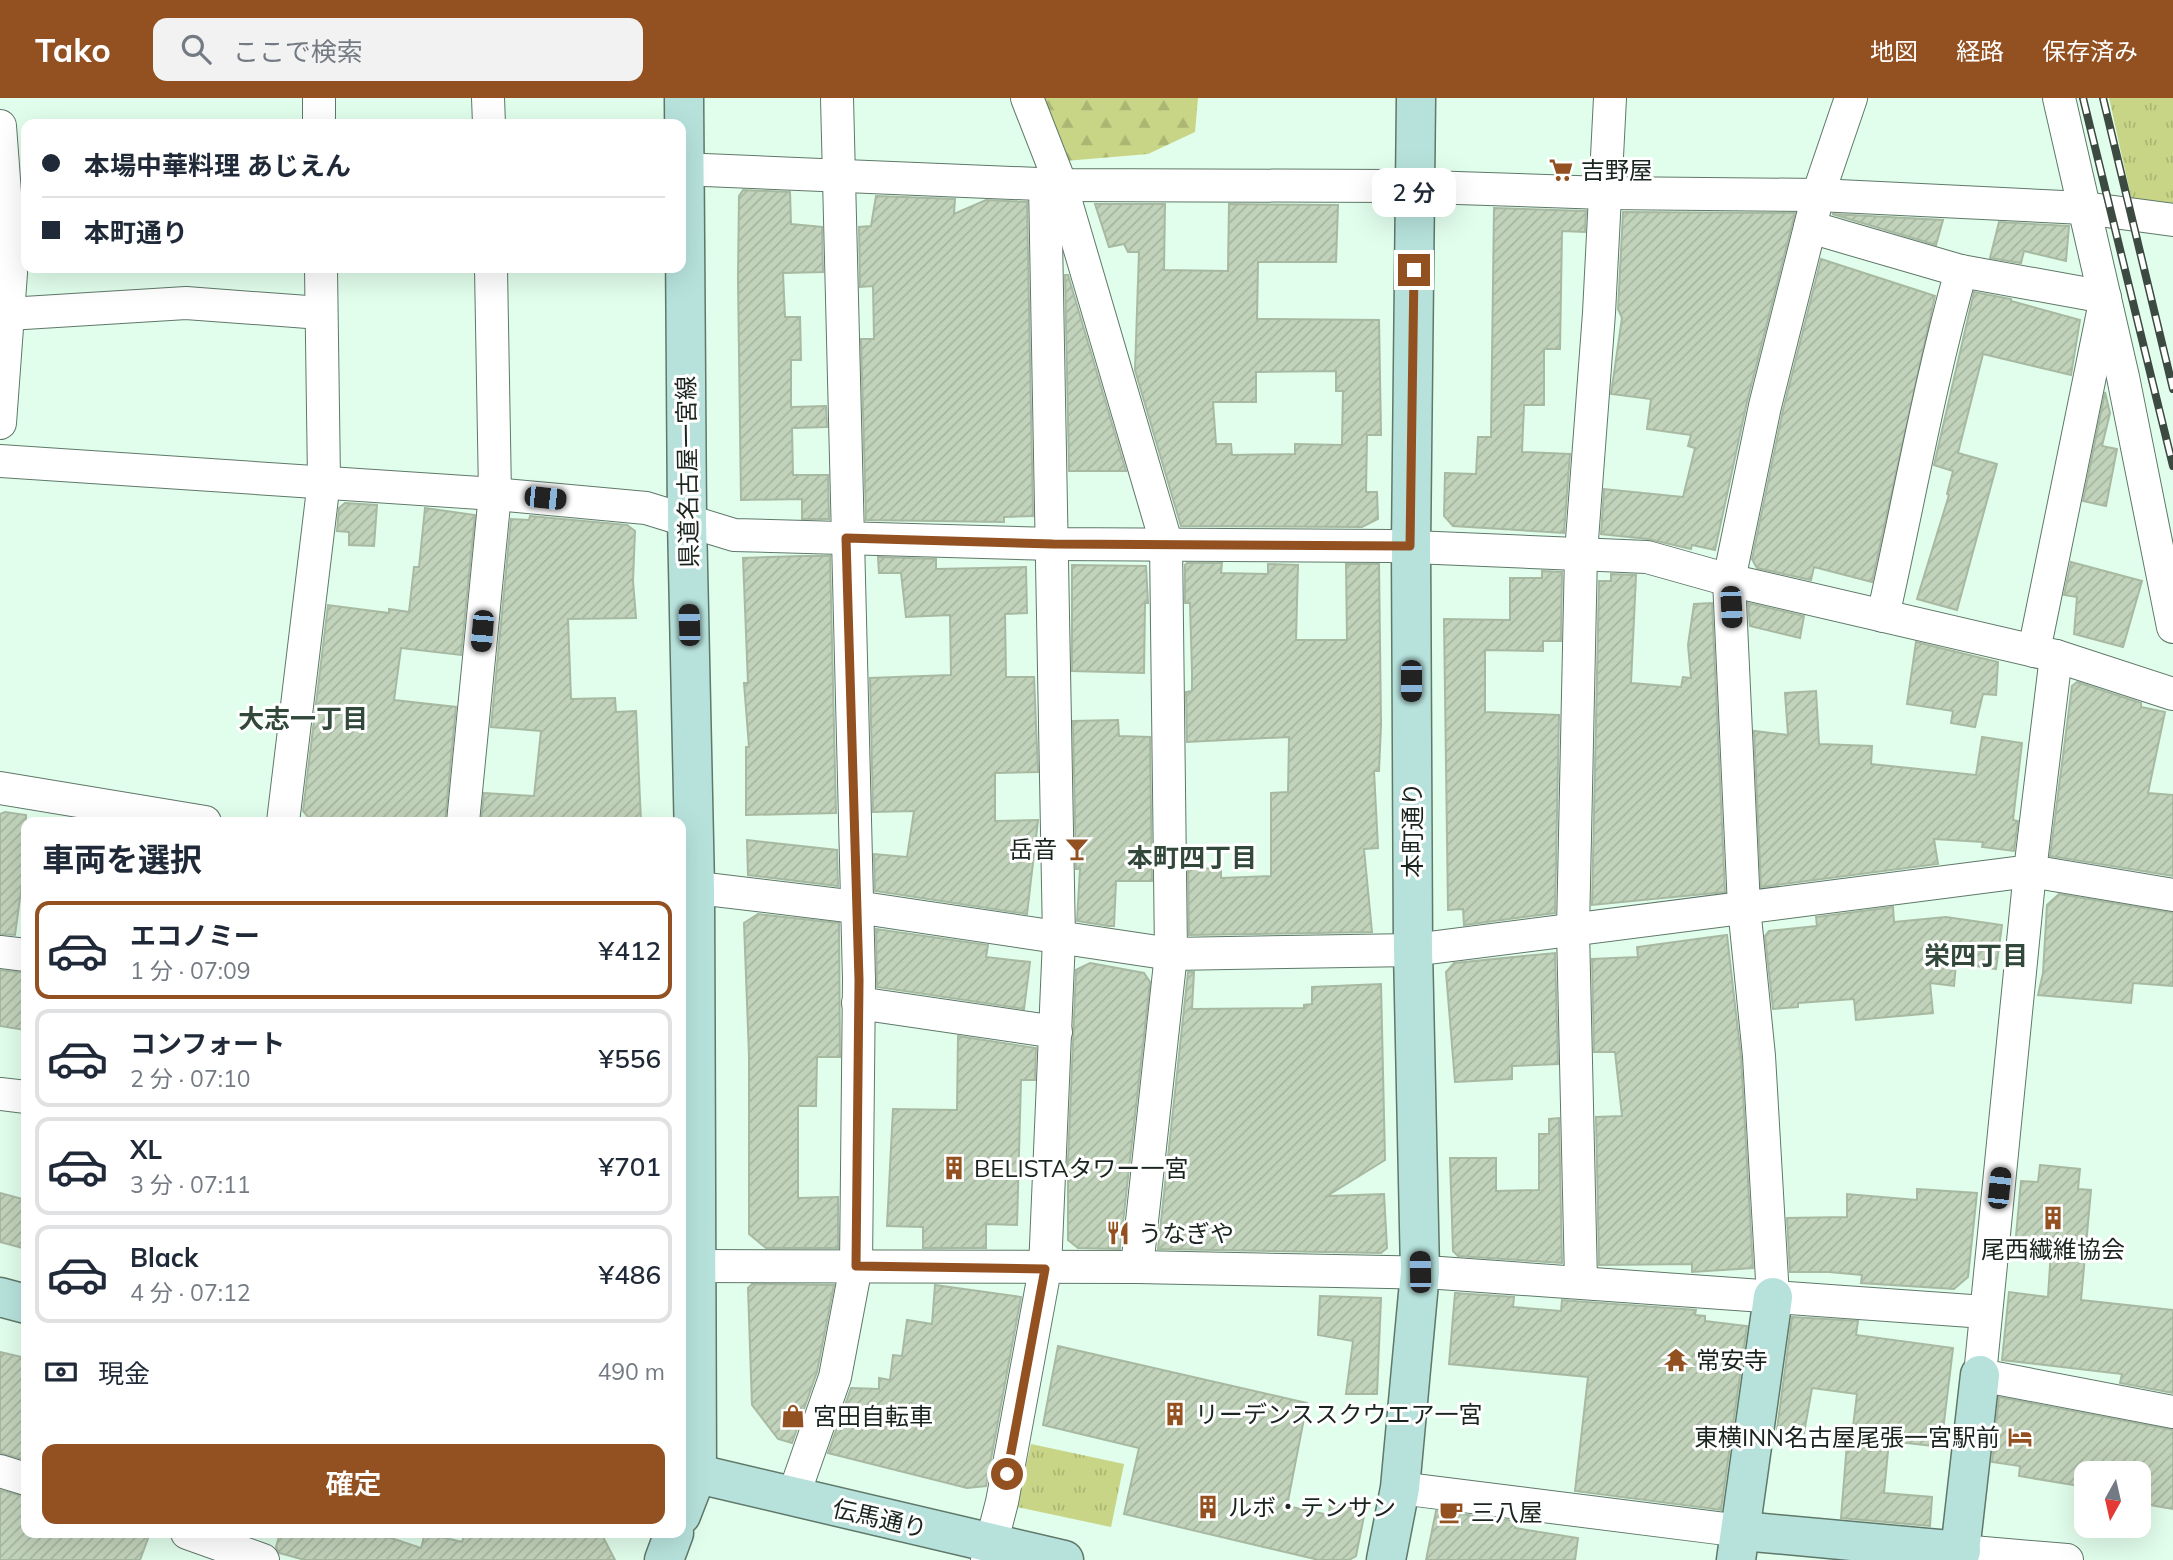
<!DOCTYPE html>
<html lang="ja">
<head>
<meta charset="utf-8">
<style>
  body { margin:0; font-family:Mulish,"Noto Sans JP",sans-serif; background:#f2f2f3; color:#1f2937; height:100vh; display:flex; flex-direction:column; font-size:26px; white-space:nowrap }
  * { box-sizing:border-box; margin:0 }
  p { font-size:23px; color:#747a83 }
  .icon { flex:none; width:38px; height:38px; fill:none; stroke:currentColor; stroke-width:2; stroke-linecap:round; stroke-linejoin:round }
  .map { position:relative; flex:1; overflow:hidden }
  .details { position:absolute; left:21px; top:719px; width:665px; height:721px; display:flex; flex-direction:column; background:#fff; border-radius:14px; box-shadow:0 7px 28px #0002 }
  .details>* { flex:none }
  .banner { position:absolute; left:21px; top:21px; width:665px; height:154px; border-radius:14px; box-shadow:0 7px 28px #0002; display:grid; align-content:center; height:154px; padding:0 21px; background:#fff }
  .needle { width:46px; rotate:188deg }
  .fabs { position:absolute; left:2074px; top:1363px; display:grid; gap:14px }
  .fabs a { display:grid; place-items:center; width:77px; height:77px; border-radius:14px; background:#fff; box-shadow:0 7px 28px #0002; font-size:35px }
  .end { position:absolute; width:32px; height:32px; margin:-16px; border:9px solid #935121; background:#fff; box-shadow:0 0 0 4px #fff }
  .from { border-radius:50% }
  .bubble { position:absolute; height:49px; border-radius:14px; background:#fff; box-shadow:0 7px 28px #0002; font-size:23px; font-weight:600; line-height:49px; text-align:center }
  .car { position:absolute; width:21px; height:42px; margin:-21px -10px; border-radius:9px; box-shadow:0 0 5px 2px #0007; background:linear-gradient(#222 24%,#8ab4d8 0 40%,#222 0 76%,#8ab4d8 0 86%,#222 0) }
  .banner b { display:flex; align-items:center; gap:24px; height:66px; font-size:26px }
  .banner b+b { border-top:2px solid #e0e1e3 }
  .banner i { width:18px; height:18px; background:#1f2937 }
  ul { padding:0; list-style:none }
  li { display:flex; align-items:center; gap:21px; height:98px; margin:0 14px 10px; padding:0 7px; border:4px solid #e0e1e3; border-radius:14px }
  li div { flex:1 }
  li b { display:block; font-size:26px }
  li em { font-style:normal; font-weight:600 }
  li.active { border-color:#935121 }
  li>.icon { width:63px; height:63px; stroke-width:1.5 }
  h2 { padding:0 21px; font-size:32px; line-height:84px }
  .pay { display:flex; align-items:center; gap:18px; height:77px; padding:0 21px; font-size:26px }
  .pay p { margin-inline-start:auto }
  .primary-button { display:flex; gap:14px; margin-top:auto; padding:14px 21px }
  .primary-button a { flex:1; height:80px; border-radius:14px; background:#935121; color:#fff; font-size:28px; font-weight:600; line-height:80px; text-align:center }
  header { display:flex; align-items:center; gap:42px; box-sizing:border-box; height:98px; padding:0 35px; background:#935121; color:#fff }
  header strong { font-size:33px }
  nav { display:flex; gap:38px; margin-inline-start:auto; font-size:24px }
  .search { width:490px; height:63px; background:#f2f2f3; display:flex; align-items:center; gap:18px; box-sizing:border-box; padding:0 24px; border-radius:14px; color:#747a83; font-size:26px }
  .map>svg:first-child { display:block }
  .grass { fill:url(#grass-tufts) }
  .forest { fill:url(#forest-firs) }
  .building { fill:url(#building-hatch); stroke:#a8b9a2; stroke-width:2; fill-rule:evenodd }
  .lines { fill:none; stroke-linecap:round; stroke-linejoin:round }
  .street-casing { stroke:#5f7869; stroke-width:34 }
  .secondary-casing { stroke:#5f7869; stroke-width:41 }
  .street { stroke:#fff; stroke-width:32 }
  .secondary { stroke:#b7e2dc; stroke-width:38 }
  .rail-casing { stroke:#3d4a42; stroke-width:8 }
  .rail { stroke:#fff; stroke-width:5; stroke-dasharray:16; stroke-linecap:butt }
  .route { stroke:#935121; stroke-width:9 }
  .labels { text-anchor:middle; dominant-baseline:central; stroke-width:6; stroke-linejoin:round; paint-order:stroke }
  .poi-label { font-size:24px; fill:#1b251f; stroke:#fff; text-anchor:start }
  .street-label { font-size:24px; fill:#1b251f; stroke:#fff }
  .neighbourhood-label { font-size:26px; font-weight:bold; fill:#31483a; stroke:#fff }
</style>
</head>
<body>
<header>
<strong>Tako</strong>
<div class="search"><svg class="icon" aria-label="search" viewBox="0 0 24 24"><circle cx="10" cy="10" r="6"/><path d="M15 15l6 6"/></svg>ここで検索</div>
<nav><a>地図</a><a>経路</a><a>保存済み</a></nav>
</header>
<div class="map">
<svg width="2173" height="1462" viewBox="0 0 2173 1462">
  <defs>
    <pattern id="grass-tufts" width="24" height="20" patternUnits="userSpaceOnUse" patternTransform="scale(1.75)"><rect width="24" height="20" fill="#c8d486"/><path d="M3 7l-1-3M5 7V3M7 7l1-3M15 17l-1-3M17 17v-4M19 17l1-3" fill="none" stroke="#abb673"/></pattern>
    <pattern id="forest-firs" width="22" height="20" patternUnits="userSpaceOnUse" patternTransform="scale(1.75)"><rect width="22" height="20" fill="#c8d486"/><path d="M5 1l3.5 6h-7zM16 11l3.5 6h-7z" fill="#abb673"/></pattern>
    <pattern id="building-hatch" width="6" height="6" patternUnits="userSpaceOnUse" patternTransform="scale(1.75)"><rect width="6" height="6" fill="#c2d3bb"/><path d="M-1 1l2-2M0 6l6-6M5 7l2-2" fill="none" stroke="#a6b5a0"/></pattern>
  </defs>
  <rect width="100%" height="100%" fill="#e1fdeb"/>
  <g class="grass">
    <path d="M2109,0H2173V115L2133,108Z"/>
    <path d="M1031,1346L1124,1366L1111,1429L1017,1409Z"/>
  </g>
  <path class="forest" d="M1039,0H1198L1195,34L1148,56L1065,63Z"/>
  <g class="building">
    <path d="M743,92L790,94L791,126L822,129L823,174L783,175L785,219H800L801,262H791V309L826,308L827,329L792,330L793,377H828L829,421H802V401L741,402L738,181L739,98Z"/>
    <path d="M876,98L955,101L954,116L986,102L1027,104L1033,418L1004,419V424L866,422L861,241H874L873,188L860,189L859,129L871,128Z"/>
    <path d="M1095,106H1165L1164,172L1228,173L1229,106L1338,107L1336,164H1258L1257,221L1379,222L1381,337H1367L1366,394H1377L1378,421L1362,429L1181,428L1135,272L1139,154H1128L1124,146L1109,149ZM1336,273V293H1343L1342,347L1295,346V356L1232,357L1231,346H1216L1213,304H1256V274Z"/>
    <path d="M1494,110L1586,113L1585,134L1562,133L1560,251H1544V307H1524L1522,354L1570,356L1564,435L1453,428L1444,418L1445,375L1476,376L1478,339H1491Z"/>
    <path d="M1623,114L1795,115L1747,304L1715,452L1692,447L1691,451L1648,441L1601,436L1604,391L1683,399L1695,350L1688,348L1691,337L1647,331L1651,301L1611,296L1622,220L1618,211Z"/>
    <path d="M1832,116L1943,122L1936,147Z"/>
    <path d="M1999,124L2069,128L2066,163L2024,153L2021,165L1990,160Z"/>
    <path d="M1821,161L1935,198L1872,484L1814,469L1811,482L1757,470L1752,461L1783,312Z"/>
    <path d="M1065,177H1068L1126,373H1069Z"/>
    <path d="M1974,194L2011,201V203L2080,222L2071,277L1983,256L1958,355L1997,366L1957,512L1917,501L1949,397L1947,396L1953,373L1934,367Z"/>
    <path d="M2105,294L2110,315L2102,348L2117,351L2106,408L2083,403Z"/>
    <path d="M345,405L377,407L374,448L349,447V434L337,433L339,410Z"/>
    <path d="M425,410L475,417L461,557L401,550L394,602L456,609L445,724H341L309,720L303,713L328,507L389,515V511L409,514L414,469H419Z"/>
    <path d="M530,418L627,427L635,433L633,483L636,520L568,521L571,601L615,600L616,614L636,613L641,724H481L484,695L534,698L541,633L491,629L511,421L529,422Z"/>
    <path d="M802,458H830L836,715L746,717V649H749L744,585H748L743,460Z"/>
    <path d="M878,459L936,461V471L1026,469L1027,515L1005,516L1006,579H1034L1038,674L995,675V723L1038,722L1027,816L875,793L874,756L907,759L914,713L873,714L870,580L951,577L950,517L906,519L901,475H879Z"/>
    <path d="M2071,464L2142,483L2123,549L2074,536L2077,499L2064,497Z"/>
    <path d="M1187,465H1222L1221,475L1268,476V466L1298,467L1296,542H1347L1346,466H1379L1381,627L1379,673H1374L1378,750L1364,751L1372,834L1189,837L1188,771L1221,770V780L1271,778V695L1288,694L1289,639L1187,644L1186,594L1192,593V574L1190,505H1185V467Z"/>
    <path d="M1072,467L1146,468L1148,505H1145L1144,575L1072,573Z"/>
    <path d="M1542,473L1562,474L1561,543H1543V553L1485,552V614L1559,617L1555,815L1464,827L1463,811L1448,812L1444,521L1510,522V480H1542Z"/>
    <path d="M1611,476L1636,477L1631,585L1681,589L1683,579L1691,580L1688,547L1694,506L1712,505L1725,794L1592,807L1599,483H1611Z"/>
    <path d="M1748,505L1804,518L1800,540L1750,528Z"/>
    <path d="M1916,544L1998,564L1996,597L1983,596L1975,629L1951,625L1953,613L1907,606Z"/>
    <path d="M2077,584L2141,605V609L2165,614L2148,695L2173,697V778L2050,758L2072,588Z"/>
    <path d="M1816,593L1819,646L1872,648L1871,666L1976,677L1982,639L2022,645L2013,722L2018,723L2014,753L1982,749L1983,744L1934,741L1938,766L1761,789L1754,633L1788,637L1785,595Z"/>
    <path d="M1118,622L1119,638L1150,639L1152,783H1116L1114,828H1108L1077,823L1080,771H1076L1073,623Z"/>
    <path d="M5,714L26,717V779L23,778L15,837L0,836V716Z"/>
    <path d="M747,742L837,752L838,788L748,777Z"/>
    <path d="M2059,796L2173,815V888L2133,885L2131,905L2038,897L2043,875L2047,807Z"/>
    <path d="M1893,809L1894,824L1946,819L2002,827L1996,871L1956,865L1954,888L1930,885L1933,915L1856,922L1854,901L1798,905V909L1773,911L1765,838L1769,833L1817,828L1816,819Z"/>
    <path d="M758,816L839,825L840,959H817L816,1008H798V1100L838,1099V1150H766L749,1136V957L744,825Z"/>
    <path d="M876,831L988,847L986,859L1030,864L1024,911L877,889Z"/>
    <path d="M1727,837L1741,959L1753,1170L1692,1174V1166L1599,1167L1596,1019L1622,1018L1615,954H1594L1592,861L1638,859L1637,849Z"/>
    <path d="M1555,855L1558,966L1512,968V981L1455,984L1446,874L1454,865Z"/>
    <path d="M1090,865L1144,875L1150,884L1120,1151L1078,1150L1068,1142V1062L1076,872Z"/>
    <path d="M0,872L26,875V932L0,928Z"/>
    <path d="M1188,874H1194L1192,911L1304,910V907L1312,906V889L1381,886L1385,1062L1327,1098L1384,1096L1387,1150L1381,1155L1158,1151Z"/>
    <path d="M958,938L1036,950L1035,982H1021L1017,1127L986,1126V1150H923V1129L887,1128L893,1011L957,1012Z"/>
    <path d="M1559,1020L1562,1165L1458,1158L1453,1153L1450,1060H1496V1093L1539,1092V1036H1549V1021Z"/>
    <path d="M2040,1067L2080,1071L2078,1091L2091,1092L2081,1202L2173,1212V1295L2120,1285L2122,1276L2002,1262L2009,1194L2048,1199L2051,1152L2015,1149L2021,1083L2038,1084Z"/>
    <path d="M1917,1091L1977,1095L1968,1179L1954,1191L1861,1185L1862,1177L1829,1174H1790L1787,1120L1847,1119V1096L1917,1102Z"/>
    <path d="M0,1095L26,1102V1151L0,1144Z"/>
    <path d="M752,1186L834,1187L817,1274L792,1345L778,1341L752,1307L748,1190Z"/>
    <path d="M935,1187L1021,1199L986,1388L967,1390L828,1355L851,1290L879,1291V1280L890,1282L893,1257L902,1258L907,1222L932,1226Z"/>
    <path d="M1455,1195L1514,1199L1513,1209L1561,1213L1562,1202L1696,1212L1695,1217L1705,1218V1223L1747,1228L1721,1412L1575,1393L1588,1279L1449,1266Z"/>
    <path d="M1320,1198L1381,1200L1377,1296H1346L1353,1243L1318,1237Z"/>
    <path d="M1792,1219L1858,1223L1856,1237L1953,1250L1941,1349L1889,1343L1884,1395L1932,1399L1930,1428L1841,1420L1847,1345H1851L1857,1296L1812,1290L1804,1335L1777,1331Z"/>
    <path d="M1058,1248L1307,1305L1287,1408L1329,1417L1330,1405L1365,1413L1356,1458L1349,1462H1319L1124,1416L1139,1350L1043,1327Z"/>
    <path d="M0,1254L26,1260V1362L0,1355Z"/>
    <path d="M1999,1299L2173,1332V1411L2144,1406L2149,1383L2138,1381V1376H2086V1389L2019,1378L2020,1368L1992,1364Z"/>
    <path d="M0,1392L26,1399V1435H150L140,1462H0Z"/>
    <path d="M1436,1413L1516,1423L1515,1430L1578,1440L1575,1462H1426Z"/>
    <path d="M280,1435H376L421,1450L425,1435L462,1444L465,1435H601L615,1462H305L279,1455L276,1449Z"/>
  </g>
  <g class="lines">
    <g class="street-casing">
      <g id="street">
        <path d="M319,0V26"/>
        <path d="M488,0L489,26"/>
        <path d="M1027,0L1061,87L1166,444L1171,856L1137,1169"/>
        <path d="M2059,0L2123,279L2173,529"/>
        <path d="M0,28L11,175L0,325"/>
        <path d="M681,71L1061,87L1396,88L1605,95L1818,97L2084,110L2173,122"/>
        <path d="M1810,129L1961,173L2105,199"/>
        <path d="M8,216L186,205L321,215"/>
        <path d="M0,363L495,396L646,410L734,437L1053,446L1389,448L1647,459L1729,482L2056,558L2173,596"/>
        <path d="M1883,518C1909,403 1929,287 1961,173"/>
        <path d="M2034,553L2103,214"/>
        <path d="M2056,558L2030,773L1980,1277L2173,1314"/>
        <path d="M0,690L205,724"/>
        <path d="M283,724L324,383L321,170"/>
        <path d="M463,724L495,396L491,170"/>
        <path d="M681,788L856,809L1171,856L1413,852L2030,773L2173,797"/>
        <path d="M0,854L26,857"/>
        <path d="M858,905L1056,934"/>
        <path d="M0,996L26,999"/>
        <path d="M696,1168L1137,1169L1440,1175L1985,1214"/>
        <path d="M1581,1183L1573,832L1581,455L1599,215L1610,0"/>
        <path d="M1773,1199L1759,958L1744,809L1729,482L1765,308L1818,97L1851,0"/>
        <path d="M0,1373L26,1381"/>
        <path d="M1400,1390L1742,1433"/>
        <path d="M793,1399L835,1279L856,1168L859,882L837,0"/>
        <path d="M187,1435L263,1462"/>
        <path d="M1961,1453L2067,1462"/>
        <path d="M987,1462L1002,1404L1045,1171L1059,841L1045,86"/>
      </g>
    </g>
    <g class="secondary-casing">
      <g id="secondary">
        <path d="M0,1199L26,1206"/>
        <path d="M681,1372L1064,1462"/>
        <path d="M681,1417L697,1376L695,789L687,422L684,0"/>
        <path d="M1742,1433L1961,1453"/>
        <path d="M664,1462L674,1435"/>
        <path d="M1386,1462L1400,1390L1420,1174L1413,852L1411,448L1416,0"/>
        <path d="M1736,1462L1773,1199"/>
        <path d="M1959,1462L1980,1277"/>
      </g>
    </g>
    <use href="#street" class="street"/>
    <use href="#secondary" class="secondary"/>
    <g class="rail-casing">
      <g id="rail">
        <path d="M2083,0L2173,368"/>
        <path d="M2103,0L2173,291"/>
      </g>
    </g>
    <use href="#rail" class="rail"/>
  </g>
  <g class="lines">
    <path class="route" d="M1007,1376L1045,1171L856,1168L859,882L846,440L1053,446L1410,448L1414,172"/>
  </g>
  <defs>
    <g id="supermarket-bare" transform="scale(1.89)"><path d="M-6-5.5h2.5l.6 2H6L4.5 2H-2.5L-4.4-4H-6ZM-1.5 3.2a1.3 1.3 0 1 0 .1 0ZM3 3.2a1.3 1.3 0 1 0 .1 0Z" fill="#935121" stroke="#fff" stroke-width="2.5" paint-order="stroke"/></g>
    <g id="bar-bare" transform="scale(1.89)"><path d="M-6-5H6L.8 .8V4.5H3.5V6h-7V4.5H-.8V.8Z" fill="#935121" stroke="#fff" stroke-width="2.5" paint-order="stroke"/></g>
    <g id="building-bare" transform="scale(1.89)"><path d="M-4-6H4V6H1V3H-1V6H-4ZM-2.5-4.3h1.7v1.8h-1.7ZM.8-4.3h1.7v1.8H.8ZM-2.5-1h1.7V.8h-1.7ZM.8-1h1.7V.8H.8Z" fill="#935121" stroke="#fff" stroke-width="2.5" paint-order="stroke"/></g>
    <g id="restaurant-bare" transform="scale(1.89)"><path d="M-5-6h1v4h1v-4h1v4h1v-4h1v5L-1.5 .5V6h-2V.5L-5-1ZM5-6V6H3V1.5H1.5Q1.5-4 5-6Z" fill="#935121" stroke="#fff" stroke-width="2.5" paint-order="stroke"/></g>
    <g id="temple-bare" transform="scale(1.89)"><path d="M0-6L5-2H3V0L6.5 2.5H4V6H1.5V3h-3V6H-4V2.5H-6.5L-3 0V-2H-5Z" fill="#935121" stroke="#fff" stroke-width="2.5" paint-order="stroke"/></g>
    <g id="shop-bare" transform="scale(1.89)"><path d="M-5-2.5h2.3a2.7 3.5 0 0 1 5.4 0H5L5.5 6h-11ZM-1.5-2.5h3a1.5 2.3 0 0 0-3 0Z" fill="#935121" stroke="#fff" stroke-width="2.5" paint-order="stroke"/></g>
    <g id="hotel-bare" transform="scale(1.89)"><path d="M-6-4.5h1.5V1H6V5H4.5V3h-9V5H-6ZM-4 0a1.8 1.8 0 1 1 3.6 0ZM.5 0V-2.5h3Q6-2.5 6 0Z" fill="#935121" stroke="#fff" stroke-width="2.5" paint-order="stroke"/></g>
    <g id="cafe-bare" transform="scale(1.89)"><path d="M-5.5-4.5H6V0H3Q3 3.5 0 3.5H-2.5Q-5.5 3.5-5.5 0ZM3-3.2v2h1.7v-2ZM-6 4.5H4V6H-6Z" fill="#935121" stroke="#fff" stroke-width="2.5" paint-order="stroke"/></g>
  </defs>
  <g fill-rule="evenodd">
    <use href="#supermarket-bare" x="1561" y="72"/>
    <use href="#bar-bare" x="1077" y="751"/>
    <use href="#building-bare" x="954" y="1070"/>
    <use href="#building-bare" x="2053" y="1120"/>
    <use href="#restaurant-bare" x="1118" y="1135"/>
    <use href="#temple-bare" x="1676" y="1262"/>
    <use href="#building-bare" x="1175" y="1316"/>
    <use href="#shop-bare" x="793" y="1318"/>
    <use href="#hotel-bare" x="2020" y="1339"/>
    <use href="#building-bare" x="1208" y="1409"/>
    <use href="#cafe-bare" x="1451" y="1414"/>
  </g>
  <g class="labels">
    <g class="poi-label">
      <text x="1581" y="72">吉野屋</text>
      <text x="1057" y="751" text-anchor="end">岳音</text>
      <text x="974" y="1070">BELISTAタワー一宮</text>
      <text x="1138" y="1135">うなぎや</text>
      <text x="2053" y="1151" text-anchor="middle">尾西繊維協会</text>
      <text x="1696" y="1262">常安寺</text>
      <text x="1195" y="1316">リーデンススクウエア一宮</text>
      <text x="813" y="1318">宮田自転車</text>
      <text x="2000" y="1339" text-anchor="end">東横INN名古屋尾張一宮駅前</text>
      <text x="1228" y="1409">ルボ・テンサン</text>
      <text x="1471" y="1414">三八屋</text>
    </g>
    <g class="street-label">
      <text transform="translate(687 374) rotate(-91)">県道名古屋一宮線</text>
      <text transform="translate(1412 732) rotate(-90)">本町通り</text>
      <text transform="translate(880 1420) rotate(13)">伝馬通り</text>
    </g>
    <g class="neighbourhood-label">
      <text x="303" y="620">大志一丁目</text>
      <text x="1192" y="759">本町四丁目</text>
      <text x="1976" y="857">栄四丁目</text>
    </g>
  </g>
</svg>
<div class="fabs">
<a><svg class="needle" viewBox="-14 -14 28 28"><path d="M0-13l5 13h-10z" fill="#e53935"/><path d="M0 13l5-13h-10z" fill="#747a83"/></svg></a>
</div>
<i class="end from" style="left:1007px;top:1376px"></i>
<i class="end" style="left:1414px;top:172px"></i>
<div class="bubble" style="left:1372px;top:70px;width:84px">2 分</div>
<i class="car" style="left:545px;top:400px;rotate:96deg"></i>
<i class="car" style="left:1731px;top:509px;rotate:177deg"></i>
<i class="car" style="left:689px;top:527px;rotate:358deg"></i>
<i class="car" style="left:482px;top:533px;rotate:185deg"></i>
<i class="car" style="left:1411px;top:583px;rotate:180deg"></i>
<i class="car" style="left:1999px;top:1090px;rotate:6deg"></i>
<i class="car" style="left:1420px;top:1174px;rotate:359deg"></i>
<div class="banner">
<b><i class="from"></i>本場中華料理 あじえん</b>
<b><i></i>本町通り</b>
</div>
<section class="details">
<h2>車両を選択</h2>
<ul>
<li class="active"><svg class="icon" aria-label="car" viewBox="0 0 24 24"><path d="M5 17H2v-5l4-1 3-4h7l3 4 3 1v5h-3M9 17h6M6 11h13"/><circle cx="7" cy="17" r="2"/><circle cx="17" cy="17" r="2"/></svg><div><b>エコノミー</b><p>1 分 · 07:09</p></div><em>¥412</em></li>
<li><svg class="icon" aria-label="car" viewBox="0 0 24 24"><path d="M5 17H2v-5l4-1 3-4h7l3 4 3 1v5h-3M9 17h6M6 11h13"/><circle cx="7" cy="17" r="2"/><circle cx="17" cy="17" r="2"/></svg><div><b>コンフォート</b><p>2 分 · 07:10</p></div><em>¥556</em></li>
<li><svg class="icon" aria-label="car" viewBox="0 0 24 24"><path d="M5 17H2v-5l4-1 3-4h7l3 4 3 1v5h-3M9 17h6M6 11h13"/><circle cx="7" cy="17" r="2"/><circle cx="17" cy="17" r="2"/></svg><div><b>XL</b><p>3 分 · 07:11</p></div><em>¥701</em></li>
<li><svg class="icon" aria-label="car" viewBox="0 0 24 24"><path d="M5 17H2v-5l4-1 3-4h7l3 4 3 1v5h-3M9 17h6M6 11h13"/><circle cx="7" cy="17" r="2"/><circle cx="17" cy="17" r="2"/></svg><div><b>Black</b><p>4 分 · 07:12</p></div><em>¥486</em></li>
</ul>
<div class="pay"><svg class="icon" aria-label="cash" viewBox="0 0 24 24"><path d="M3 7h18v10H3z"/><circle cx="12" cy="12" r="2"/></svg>現金<p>490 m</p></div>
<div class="primary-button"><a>確定</a></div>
</section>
</div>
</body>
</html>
